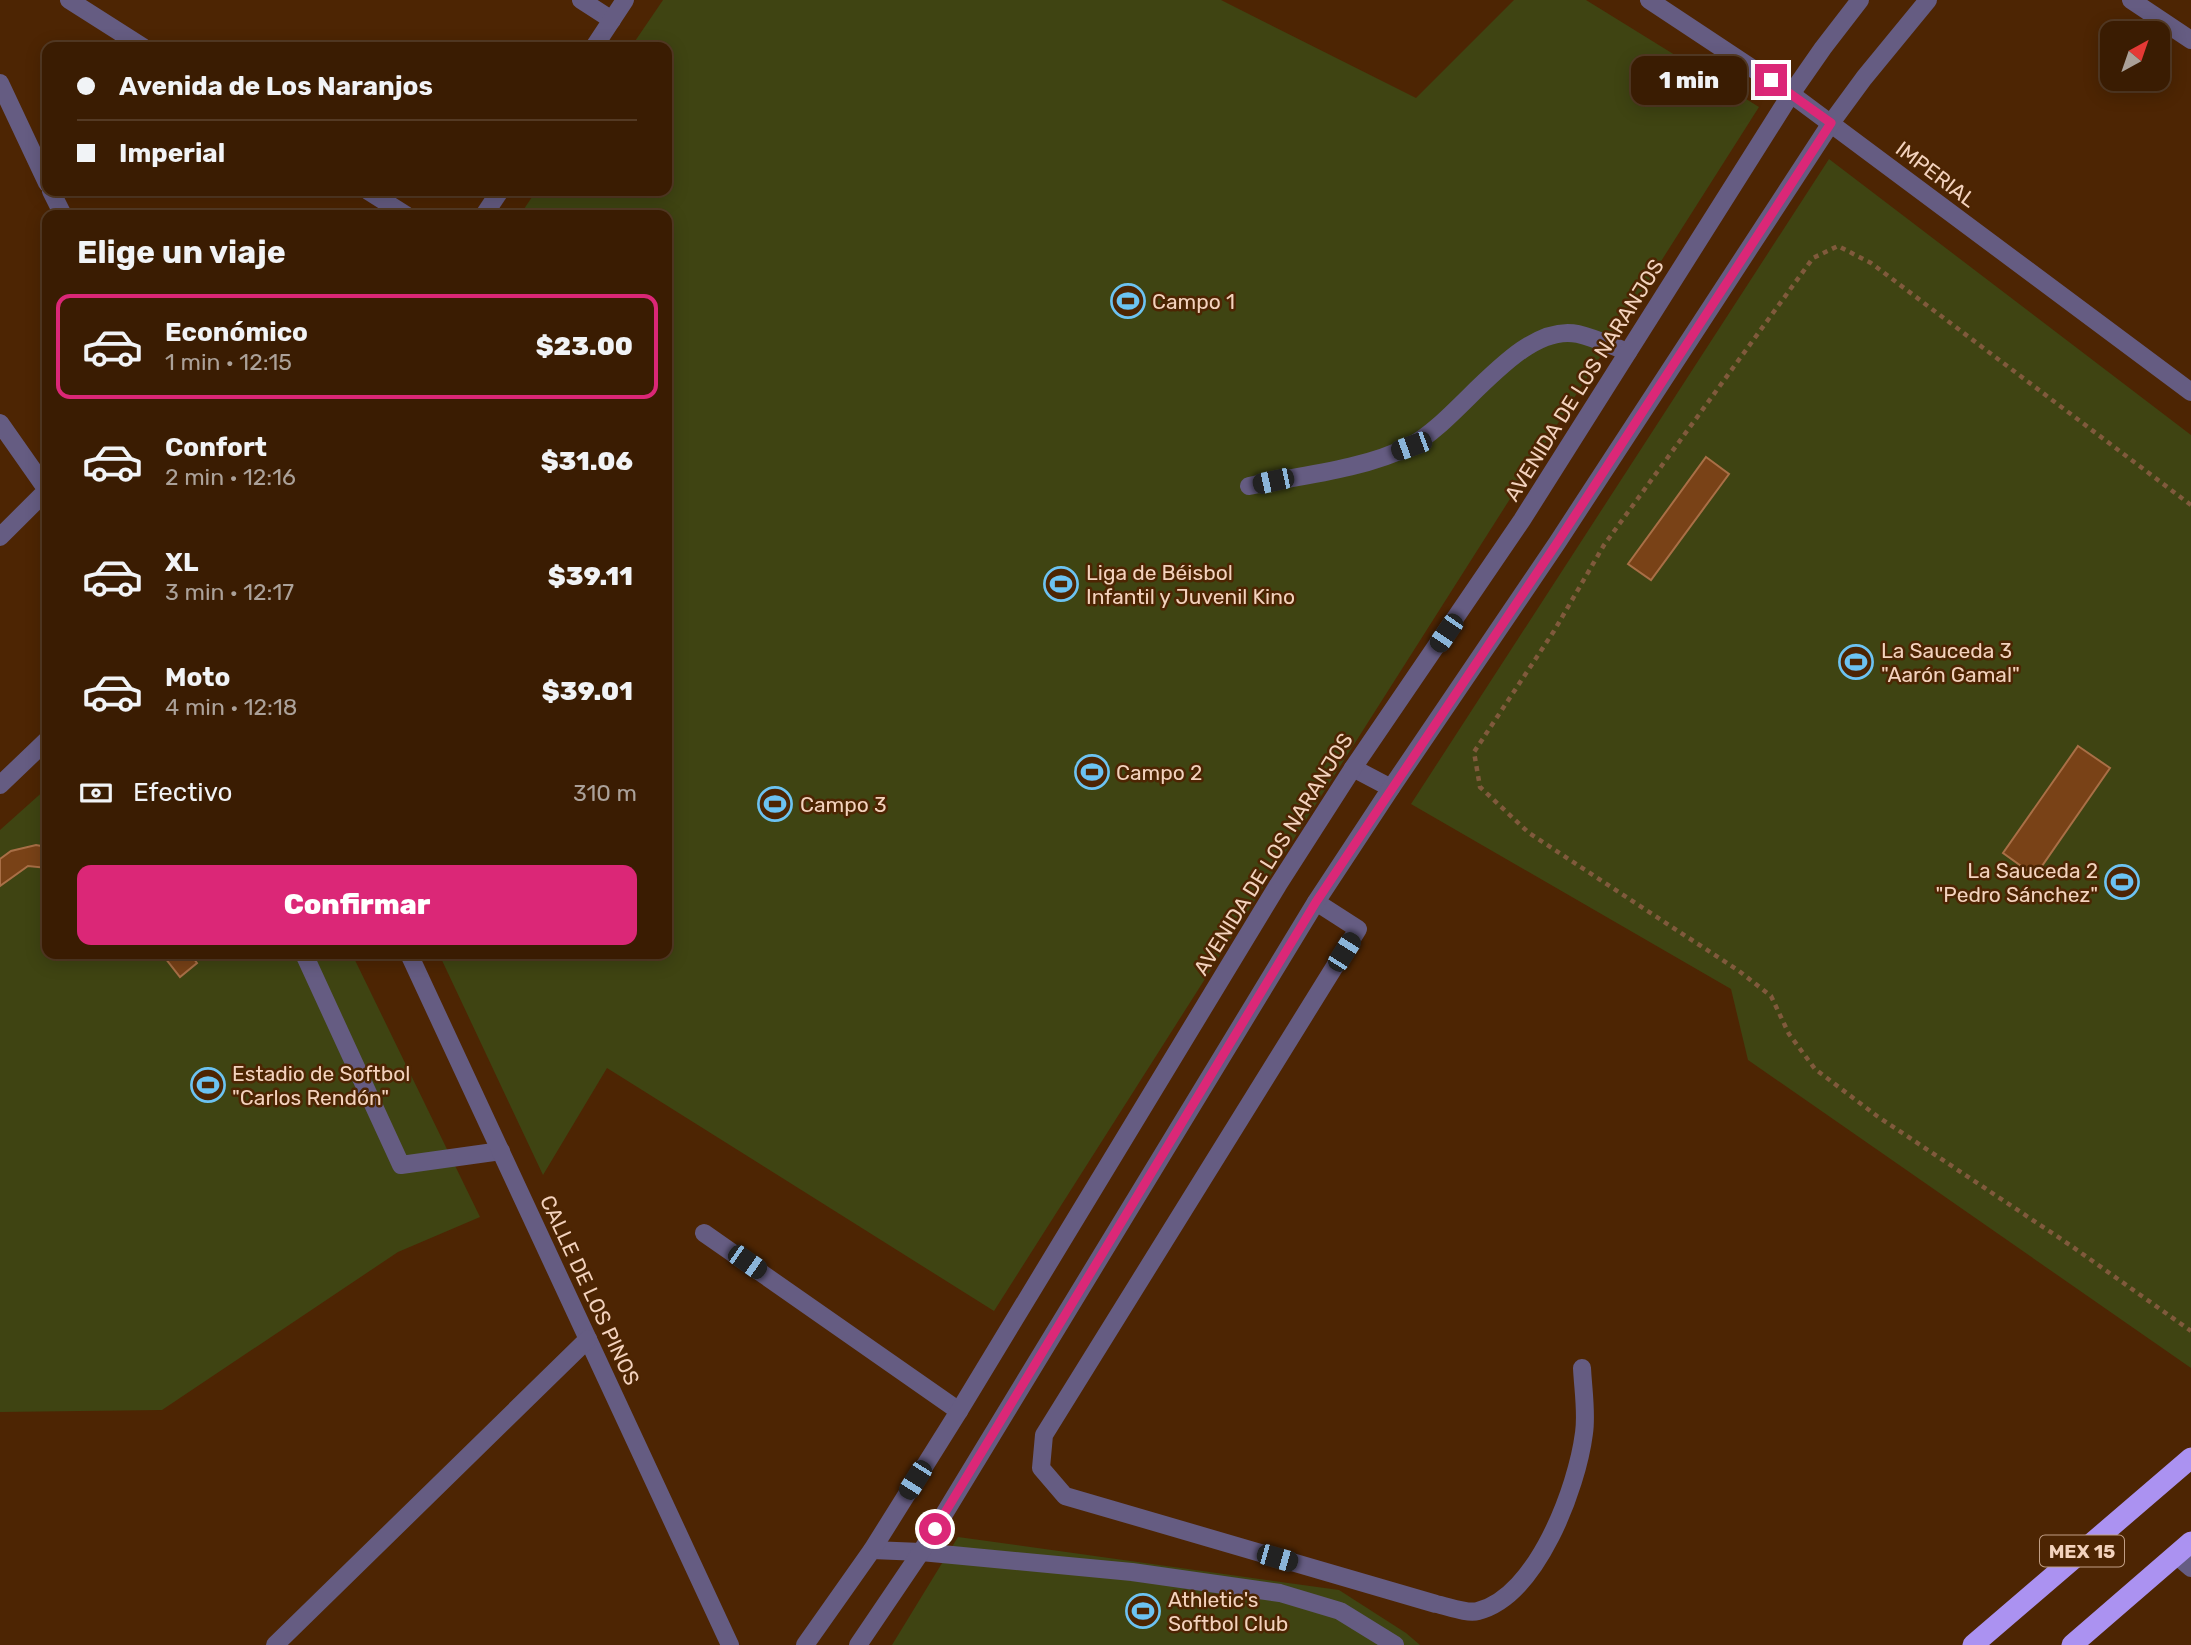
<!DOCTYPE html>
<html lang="es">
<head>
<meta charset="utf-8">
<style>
  body { margin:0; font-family:Rubik,sans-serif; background:#41250c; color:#f1f3f6; height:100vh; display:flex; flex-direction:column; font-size:26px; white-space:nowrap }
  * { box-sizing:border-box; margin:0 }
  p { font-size:23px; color:#aba199 }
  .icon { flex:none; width:38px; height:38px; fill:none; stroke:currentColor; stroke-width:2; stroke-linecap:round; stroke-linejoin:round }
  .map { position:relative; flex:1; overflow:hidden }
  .panel { position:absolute; left:42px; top:210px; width:630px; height:749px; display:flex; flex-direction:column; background:#3a1c02; border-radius:14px; box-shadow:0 4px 18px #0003,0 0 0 2px #543a24 }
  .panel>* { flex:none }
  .guide { position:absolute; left:42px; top:42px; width:630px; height:154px; border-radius:14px; box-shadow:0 4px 18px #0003,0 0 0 2px #543a24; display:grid; align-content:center; height:154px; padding:0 35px; background:#3a1c02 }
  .needle { width:46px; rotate:40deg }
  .fabs { position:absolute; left:2100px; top:21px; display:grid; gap:14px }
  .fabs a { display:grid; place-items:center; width:70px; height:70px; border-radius:14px; background:#3a1c02; box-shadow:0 4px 18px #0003,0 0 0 2px #543a24; font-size:35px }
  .end { position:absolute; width:32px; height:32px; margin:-16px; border:9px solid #db2777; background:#fff; box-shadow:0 0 0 4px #fff }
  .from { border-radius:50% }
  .bubble { position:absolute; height:49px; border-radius:14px; background:#3a1c02; box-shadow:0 4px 18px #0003,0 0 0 2px #543a24; font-size:23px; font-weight:800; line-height:49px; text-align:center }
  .car { position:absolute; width:21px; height:42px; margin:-21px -10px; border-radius:9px; box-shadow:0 0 5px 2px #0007; background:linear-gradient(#222 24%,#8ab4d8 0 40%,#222 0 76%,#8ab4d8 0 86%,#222 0) }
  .guide b { display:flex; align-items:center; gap:24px; height:66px; font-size:26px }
  .guide b+b { border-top:2px solid #543a24 }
  .guide i { width:18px; height:18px; background:#f1f3f6 }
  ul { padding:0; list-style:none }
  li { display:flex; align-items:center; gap:21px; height:105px; margin:0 14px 10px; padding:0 21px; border:4px solid transparent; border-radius:14px }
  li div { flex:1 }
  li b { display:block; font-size:26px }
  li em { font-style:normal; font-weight:800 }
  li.current { border-color:#db2777 }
  li>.icon { width:63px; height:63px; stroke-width:1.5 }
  h2 { padding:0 35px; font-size:32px; line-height:84px }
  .pay { display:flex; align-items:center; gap:18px; height:77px; padding:0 35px; font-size:26px }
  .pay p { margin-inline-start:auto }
  .action { display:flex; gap:14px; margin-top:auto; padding:14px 35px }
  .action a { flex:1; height:80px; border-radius:14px; background:#db2777; color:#fff; font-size:28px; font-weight:800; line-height:80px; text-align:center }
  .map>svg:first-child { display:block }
  .green { fill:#3f4412 }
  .building { fill:#794217; stroke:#a96f46; stroke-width:2 }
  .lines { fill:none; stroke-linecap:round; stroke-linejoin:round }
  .path { stroke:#805a3c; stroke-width:4.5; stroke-dasharray:5 5; stroke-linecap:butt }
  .minor { stroke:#655c82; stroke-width:18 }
  .highway { stroke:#ab92f1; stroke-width:21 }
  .route { stroke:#db2777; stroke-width:9 }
  .labels { text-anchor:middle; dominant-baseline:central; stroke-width:5; stroke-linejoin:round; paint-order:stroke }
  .shield { fill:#4d2503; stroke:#c19e85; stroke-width:2 }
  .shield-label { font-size:19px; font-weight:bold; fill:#f3d2bd }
  .street-label { font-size:21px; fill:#f3d2bd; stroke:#4d2503 }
  .poi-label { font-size:21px; fill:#f3d2bd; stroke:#4d2503; text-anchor:start }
</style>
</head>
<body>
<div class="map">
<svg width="2191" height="1645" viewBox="0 0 2191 1645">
  <rect width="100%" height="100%" fill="#4d2503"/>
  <g class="green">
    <path d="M663,0H1221L1416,98L1514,0H1586L1759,107L994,1311L607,1068L543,1175L439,954H667V215H520L536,191H667V47H631Z"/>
    <path d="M1829,159L2191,435V1368L1748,1060L1731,989L1411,804Z"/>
    <path d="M47,788V954H352L480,1217L398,1252L162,1410L0,1412V830Z"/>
    <path d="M958,1537L1339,1590L1406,1633L1420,1645H892Z"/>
  </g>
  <g class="building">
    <path d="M1706,457L1729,474L1651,580L1628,564Z"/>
    <path d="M2078,746L2110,768L2035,876L2003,853Z"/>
    <path d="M36,845L47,847V868L28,866L0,886V859L11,851Z"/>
    <path d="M162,954H190L197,963L180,977Z"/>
  </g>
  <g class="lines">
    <path class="path" d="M2191,505L1871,263L1838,246L1813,258L1604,545L1554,631L1474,752L1480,787L1529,833L1739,971L1771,996L1789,1034L1815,1069L1877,1116L2070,1245L2191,1331"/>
    <g class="minor">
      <path d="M69,0L143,47"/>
      <path d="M581,0L612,20"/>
      <path d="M1649,0L1791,94L2191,392"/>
      <path d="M2131,0L2191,40"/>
      <path d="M594,47L625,0"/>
      <path d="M0,83L47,183"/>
      <path d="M51,191L63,215"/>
      <path d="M368,191L406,215"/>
      <path d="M484,215L500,191"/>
      <path d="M0,423L47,490L0,537"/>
      <path d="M1249,486C1299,476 1365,469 1410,446C1459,422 1519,321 1578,334C1595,338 1612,346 1628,352"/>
      <path d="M1353,768L1391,788"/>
      <path d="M0,785L47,740"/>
      <path d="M1316,902L1358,929L1044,1435L1041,1468L1065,1496L1436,1604C1447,1606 1467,1614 1478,1611C1537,1596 1577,1488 1584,1433C1587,1413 1583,1389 1582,1368"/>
      <path d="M304,954L401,1165L501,1151"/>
      <path d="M409,954L730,1645"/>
      <path d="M704,1233L959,1411"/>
      <path d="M872,1550L921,1552L1132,1572L1280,1593L1340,1611L1395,1645"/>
      <path d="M2176,1555L2191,1568"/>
      <path d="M275,1645L588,1339"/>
      <path d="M805,1645L872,1550L959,1411L1278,885L1353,768L1522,520L1791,94L1823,48L1860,0"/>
      <path d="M858,1645L921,1552L1316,902L1391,788L1557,543L1831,123L1864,78L1928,0"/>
    </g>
    <g class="highway">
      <path d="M1973,1645L2191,1458"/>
      <path d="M2072,1645L2191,1542"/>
    </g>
  </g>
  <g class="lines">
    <path class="route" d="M935,1529L1316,902L1557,543L1831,123L1771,80"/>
  </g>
  <defs>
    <g id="stadium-ring" transform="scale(1.75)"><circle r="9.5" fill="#4d2503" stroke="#6cc3f2" stroke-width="1.5"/><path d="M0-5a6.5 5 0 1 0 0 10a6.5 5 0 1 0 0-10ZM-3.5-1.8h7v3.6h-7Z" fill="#6cc3f2"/></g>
  </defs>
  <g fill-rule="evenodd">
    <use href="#stadium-ring" x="1128" y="301"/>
    <use href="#stadium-ring" x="1061" y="584"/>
    <use href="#stadium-ring" x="1856" y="662"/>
    <use href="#stadium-ring" x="1092" y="772"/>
    <use href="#stadium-ring" x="775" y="804"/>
    <use href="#stadium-ring" x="2122" y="882"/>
    <use href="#stadium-ring" x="208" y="1085"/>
    <use href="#stadium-ring" x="1143" y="1611"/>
  </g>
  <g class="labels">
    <rect class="shield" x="2040" y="1535.5" width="84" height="31" rx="5"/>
    <g class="shield-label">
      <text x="2082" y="1551">MEX 15</text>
    </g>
    <g class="street-label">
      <text transform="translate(1936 174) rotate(37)">IMPERIAL</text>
      <text transform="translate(1584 380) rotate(-58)">AVENIDA DE LOS NARANJOS</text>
      <text transform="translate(1273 854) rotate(-58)">AVENIDA DE LOS NARANJOS</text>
      <text transform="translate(590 1290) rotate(65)">CALLE DE LOS PINOS</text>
    </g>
    <g class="poi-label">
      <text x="1152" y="301">Campo 1</text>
      <text x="1086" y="572">Liga de Béisbol<tspan x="1086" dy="24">Infantil y Juvenil Kino</tspan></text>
      <text x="1881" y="650">La Sauceda 3<tspan x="1881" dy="24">"Aarón Gamal"</tspan></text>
      <text x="1116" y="772">Campo 2</text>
      <text x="800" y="804">Campo 3</text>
      <text x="2098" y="870" text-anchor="end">La Sauceda 2<tspan x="2098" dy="24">"Pedro Sánchez"</tspan></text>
      <text x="232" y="1073">Estadio de Softbol<tspan x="232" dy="24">"Carlos Rendón"</tspan></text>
      <text x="1168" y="1599">Athletic's<tspan x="1168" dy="24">Softbol Club</tspan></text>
    </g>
  </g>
</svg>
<div class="fabs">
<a><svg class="needle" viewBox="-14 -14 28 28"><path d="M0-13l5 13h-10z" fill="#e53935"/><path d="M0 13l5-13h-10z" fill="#aba199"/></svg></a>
</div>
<i class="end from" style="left:935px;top:1529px"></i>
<i class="end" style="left:1771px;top:80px"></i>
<div class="bubble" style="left:1631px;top:56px;width:116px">1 min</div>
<i class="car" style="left:1411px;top:446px;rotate:250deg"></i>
<i class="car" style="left:1273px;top:481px;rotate:258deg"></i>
<i class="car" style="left:1446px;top:633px;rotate:214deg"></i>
<i class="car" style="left:1344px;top:952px;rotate:32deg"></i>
<i class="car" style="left:747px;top:1262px;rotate:125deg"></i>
<i class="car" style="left:915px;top:1480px;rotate:212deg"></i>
<i class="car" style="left:1277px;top:1558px;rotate:106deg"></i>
<div class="guide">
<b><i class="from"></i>Avenida de Los Naranjos</b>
<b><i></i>Imperial</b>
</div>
<section class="panel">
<h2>Elige un viaje</h2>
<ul>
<li class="current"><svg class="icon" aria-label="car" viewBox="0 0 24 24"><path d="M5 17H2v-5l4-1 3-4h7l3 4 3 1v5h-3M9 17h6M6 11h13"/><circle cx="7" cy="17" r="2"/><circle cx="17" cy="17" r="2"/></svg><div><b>Económico</b><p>1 min · 12:15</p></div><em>$23.00</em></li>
<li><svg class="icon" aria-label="car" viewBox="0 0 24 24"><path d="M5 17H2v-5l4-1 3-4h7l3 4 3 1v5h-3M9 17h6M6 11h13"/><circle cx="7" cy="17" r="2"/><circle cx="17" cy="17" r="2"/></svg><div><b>Confort</b><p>2 min · 12:16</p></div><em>$31.06</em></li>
<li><svg class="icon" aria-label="car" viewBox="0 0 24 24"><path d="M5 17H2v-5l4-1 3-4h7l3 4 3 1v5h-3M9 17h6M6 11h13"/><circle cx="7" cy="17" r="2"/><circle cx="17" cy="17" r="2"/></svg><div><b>XL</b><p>3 min · 12:17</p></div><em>$39.11</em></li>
<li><svg class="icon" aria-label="car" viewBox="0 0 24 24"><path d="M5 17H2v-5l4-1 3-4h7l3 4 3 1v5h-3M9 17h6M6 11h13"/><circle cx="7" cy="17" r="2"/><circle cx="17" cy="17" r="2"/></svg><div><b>Moto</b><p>4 min · 12:18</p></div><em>$39.01</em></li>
</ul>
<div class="pay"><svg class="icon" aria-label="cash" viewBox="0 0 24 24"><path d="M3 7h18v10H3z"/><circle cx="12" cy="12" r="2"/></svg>Efectivo<p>310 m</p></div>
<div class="action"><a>Confirmar</a></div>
</section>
</div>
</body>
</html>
